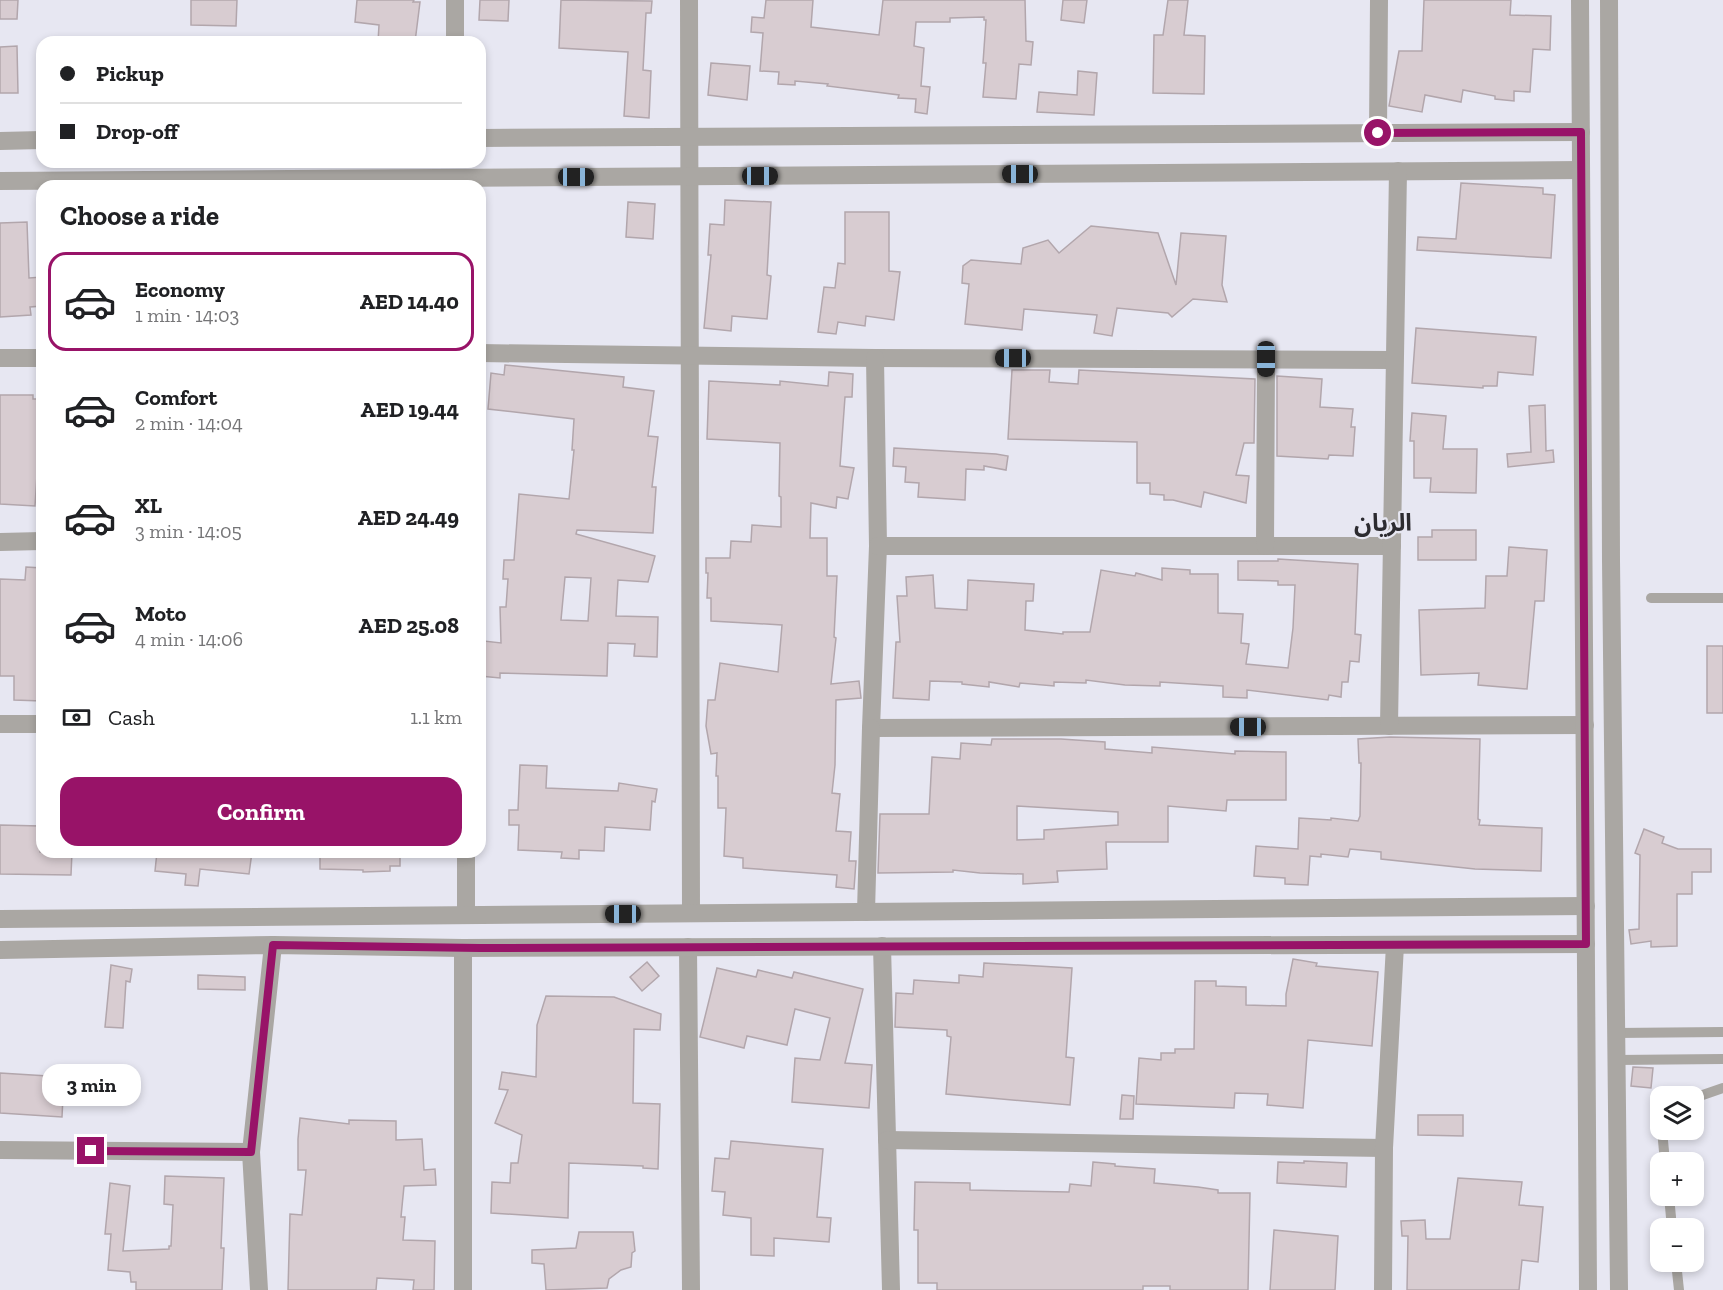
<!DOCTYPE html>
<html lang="en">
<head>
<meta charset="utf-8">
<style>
  body { margin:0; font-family:"Zilla Slab","Noto Sans Arabic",serif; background:#f6f6f6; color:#202124; height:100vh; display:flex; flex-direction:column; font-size:22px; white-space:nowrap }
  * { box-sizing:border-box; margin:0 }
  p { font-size:20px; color:#757577 }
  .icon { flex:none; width:33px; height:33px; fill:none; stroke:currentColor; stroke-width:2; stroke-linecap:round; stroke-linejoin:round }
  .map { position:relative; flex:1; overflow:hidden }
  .drawer { position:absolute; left:36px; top:180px; width:450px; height:678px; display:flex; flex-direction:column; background:#fff; border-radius:18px; box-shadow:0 3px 9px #0003 }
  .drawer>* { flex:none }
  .top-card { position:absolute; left:36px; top:36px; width:450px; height:132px; border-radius:18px; box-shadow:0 3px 9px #0003; display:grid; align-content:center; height:132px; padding:0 24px; background:#fff }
  .buttons { position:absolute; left:1650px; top:1086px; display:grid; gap:12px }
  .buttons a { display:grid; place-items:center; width:54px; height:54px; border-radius:12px; background:#fff; box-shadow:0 3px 9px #0003; font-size:30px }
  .end { position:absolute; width:27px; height:27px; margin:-14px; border:8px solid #981368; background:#fff; box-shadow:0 0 0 3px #fff }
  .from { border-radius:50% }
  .bubble { position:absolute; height:42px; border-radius:18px; background:#fff; box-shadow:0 3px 9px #0003; font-size:20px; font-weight:700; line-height:42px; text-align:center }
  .car { position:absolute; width:18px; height:36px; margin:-18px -9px; border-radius:8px; box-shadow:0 0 4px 2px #0007; background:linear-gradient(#222 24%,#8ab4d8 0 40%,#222 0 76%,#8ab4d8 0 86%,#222 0) }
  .top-card b { display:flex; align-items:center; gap:21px; height:57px; font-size:22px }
  .top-card b+b { border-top:2px solid #e0e0e0 }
  .top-card i { width:15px; height:15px; background:#202124 }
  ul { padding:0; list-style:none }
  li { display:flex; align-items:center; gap:18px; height:99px; margin:0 12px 9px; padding:0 12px; border:3px solid transparent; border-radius:18px }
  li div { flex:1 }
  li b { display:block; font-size:22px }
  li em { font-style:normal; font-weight:700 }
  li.current { border-color:#981368 }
  li>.icon { width:54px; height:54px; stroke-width:1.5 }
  h2 { padding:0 24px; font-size:27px; line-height:72px }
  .pay { display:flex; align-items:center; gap:15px; height:66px; padding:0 24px; font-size:22px }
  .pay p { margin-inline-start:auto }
  .action { display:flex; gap:12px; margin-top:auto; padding:12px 24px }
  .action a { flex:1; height:69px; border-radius:18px; background:#981368; color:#fff; font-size:24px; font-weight:700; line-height:69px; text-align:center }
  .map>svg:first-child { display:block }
  .building { fill:#d8ccd1; stroke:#b2a6ac; stroke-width:1.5; fill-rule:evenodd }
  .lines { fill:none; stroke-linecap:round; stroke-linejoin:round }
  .service { stroke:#aaa7a3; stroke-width:10 }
  .minor { stroke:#aaa7a3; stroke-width:18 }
  .tertiary { stroke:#aaa7a3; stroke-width:18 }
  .route { stroke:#981368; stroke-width:8 }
  .labels { text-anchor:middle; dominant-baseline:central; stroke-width:4.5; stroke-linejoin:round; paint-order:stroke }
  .neighbourhood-label { font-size:24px; font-weight:bold; fill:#2c2b30; stroke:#e7e7f2 }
</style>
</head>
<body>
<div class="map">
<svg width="1723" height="1290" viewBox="0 0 1723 1290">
  <rect width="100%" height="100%" fill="#e7e7f2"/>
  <g class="building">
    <path d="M0,0H18L17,19H0Z"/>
    <path d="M191,0H237L236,26L191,25Z"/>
    <path d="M357,0H414L413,2H420L415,42H378L379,25L355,22Z"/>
    <path d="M480,0H509L508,21L479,20Z"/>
    <path d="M561,0L652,1L651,13H646L643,70L651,71L649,118L624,116L628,52L559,48Z"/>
    <path d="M766,0H813L811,27L879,35L883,0H1025L1026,41L1033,42L1031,65L1019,64L1016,99L983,97L986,63H983L986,20H984V17L950,18V22H916L914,46L924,48L921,86L930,87L927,114L915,112L916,99L898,98L899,95L827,86L828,84L795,81V85L778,84L779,72L760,71L763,33L751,32L752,17L764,18Z"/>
    <path d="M1063,0H1087L1084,23L1061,20Z"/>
    <path d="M1168,0H1188L1184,35L1205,36L1204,94L1153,93L1154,35H1163Z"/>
    <path d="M1424,0H1511L1510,15L1551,16L1550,50L1533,49L1530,92L1514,91V101L1495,99V96L1463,90L1461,102L1425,95L1422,112L1389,106L1399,51H1422Z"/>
    <path d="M17,46L18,93H0V47Z"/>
    <path d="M711,63L750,66L747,100L708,95Z"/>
    <path d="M1078,71L1097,73L1094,115L1037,112L1039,92L1077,95Z"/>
    <path d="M1461,183L1543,188V194L1555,195L1551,258L1417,250L1418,237L1456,239Z"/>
    <path d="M725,200L771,202L767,275L771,276L767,319L732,316L731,331L704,328L711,255H708L710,224L724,225Z"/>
    <path d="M628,202L655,204L653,239L626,237Z"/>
    <path d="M845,212H889V271L900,272L894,320L866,316L865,326L838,322L836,334L818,332L824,287L835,288L838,263L845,264Z"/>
    <path d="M27,222L29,278L42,277V306L30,307L31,315L0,317V223Z"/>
    <path d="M1091,226L1158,233L1176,285L1181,233L1226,236L1222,285L1227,302L1193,299L1172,317L1168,313L1117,308L1112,336L1094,333L1097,315L1024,309L1022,330L965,324L969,284L962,283L963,266L971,260L1021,264L1023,248L1048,240L1059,253Z"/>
    <path d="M1416,328L1536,337L1533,375L1498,372L1497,386H1483V388L1412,383Z"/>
    <path d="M505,365L624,377L623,387L654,391L648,436L658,437L652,487H656L653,533L577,530L576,534L655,556L648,582L618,580L616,616L658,617L657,657L634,656L635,644L608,643L607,676L500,673V678L480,676L484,641L501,643L500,607H506L508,579H503L504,560H514L519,494L569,499L574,450H572L574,419L488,409L491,373L504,375ZM565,577L591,578L588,621L561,620Z"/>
    <path d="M1012,370H1050L1049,382L1078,384L1079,370L1255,379L1254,443H1244L1236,475L1249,476L1246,503L1204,492L1201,507L1173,500H1164V495L1150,494V483H1137V442L1008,439Z"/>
    <path d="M829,372L853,374L852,397H845L840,466L854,468L848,499L837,497L836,508L811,503L810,538H827V576H837L834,637L836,638L831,684L859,681L861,698L836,700L835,765L832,793L840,794L836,831L851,832L849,861H856L854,889L836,887L837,875L743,868V858L724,856L726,808H718V776H716L717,753L711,754L706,726L708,700H715L720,663L778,672L782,625L711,621V598H707L708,573H706V558H730L731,541L751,542L752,525L781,527V497L779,496L780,443L707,439L709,381L780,385V381L828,386Z"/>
    <path d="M1277,376L1322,379L1320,407L1353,409L1351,427H1355L1353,456L1329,455L1328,459L1277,456Z"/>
    <path d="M0,395H33V399H42V444H39L35,506L0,504Z"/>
    <path d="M1545,405L1546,451L1553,450L1554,462L1508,467L1507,454L1531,452L1529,406Z"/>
    <path d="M1412,413L1446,416L1443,449H1477L1476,493L1430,492L1431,478H1414V441H1410Z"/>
    <path d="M894,448L996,454L1008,456L1006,470L984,466V470L966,469L965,500L918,497L919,483L905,482L906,467L893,466Z"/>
    <path d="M1432,530H1476V560H1418V537H1432Z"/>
    <path d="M1509,547L1547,550L1544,601H1535L1527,689L1478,685L1479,673L1421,675L1419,610L1485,608L1486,576H1507Z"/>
    <path d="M1278,559L1358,564L1355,634L1361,635L1359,662L1350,661L1348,682H1342L1341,697L1329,695L1328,700L1247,690V698L1223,697V686L1160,682V686L1125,685L1086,680V683L1054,682V686L1020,683L1019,687L989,682V687L962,684V682L930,681L929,700L893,698L896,642H900L897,596H907L906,577L933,575L935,608L967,610L968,580L1034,584L1033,601H1026L1025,630L1063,634V632H1090L1101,570L1135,576L1136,573L1162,580V568L1190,570V574H1218V613L1243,614L1241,643L1249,644L1246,664L1288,668L1293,628L1295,585H1278V581L1238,580V561H1278Z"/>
    <path d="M26,567L42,568V701L14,700V676H0V579L25,580Z"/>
    <rect x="1707" y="646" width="16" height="67"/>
    <path d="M1390,737L1480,739L1478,819L1480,820L1479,825L1542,828L1541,871L1475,869L1381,859V852L1350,849L1348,857L1321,854V857L1310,856L1308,885L1285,884V878L1254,876L1256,846L1298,849L1299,818L1331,820V818L1358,821L1360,816L1361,763H1359L1358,739Z"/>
    <path d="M992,739H1061L1105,742V749L1152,753V747L1235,754V751L1286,752V800H1227L1226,811L1168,806V842H1106L1107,869L1057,871L1058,882L1023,884V874L980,873L953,870V872L878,873L880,814H929L932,757L960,759L961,743L991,745ZM1017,806L1118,812V825L1044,830V839L1017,840Z"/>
    <path d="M520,765L547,766L546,788L618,791L619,783L657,789L655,802L652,801L650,830L605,827L604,851L579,850V859L561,858L562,852L518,850L519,825H509V810H518Z"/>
    <path d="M0,825L40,826V852H72L71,875L0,874Z"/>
    <path d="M1644,829L1664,837L1662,843L1678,849H1711V872H1692V894H1677V946L1651,947V941L1631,944L1629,930L1639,929L1640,855L1635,853Z"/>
    <path d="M157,852H252L249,874L200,869L198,886L185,885L186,874L155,871Z"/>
    <path d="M320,852H400V866H390V871L363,872V870L320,869Z"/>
    <path d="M1293,959L1317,963L1316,966L1378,972L1372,1046L1308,1040L1303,1108L1267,1105L1268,1094L1235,1093L1234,1108L1136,1104L1139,1058L1161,1060V1053H1175V1049H1194L1195,981H1216V986L1246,987V1005L1286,1006V994Z"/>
    <path d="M647,962L659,976L642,991L630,977Z"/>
    <path d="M984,963L1072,968L1066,1057L1074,1058L1070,1105L946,1094L951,1037L947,1036V1030L895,1027L896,993L913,994L914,980L959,983V975L983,977Z"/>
    <path d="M111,965L132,969L130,982L126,981L123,1028L105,1027Z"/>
    <path d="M717,968L756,977L758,970L792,978L794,972L863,989L845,1063L872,1065L869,1108L792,1102L795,1058L820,1060L830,1018L795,1009L787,1045L747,1036L744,1048L700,1037Z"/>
    <path d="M198,975L245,977V990L198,989Z"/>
    <path d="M546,996L614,997L661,1014L660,1030L634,1029L633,1103L660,1104L658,1169L643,1168V1166L569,1163L568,1218L491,1213L492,1182L510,1183L511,1163H518L522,1135L495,1123L508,1090L499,1089L502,1072L536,1077L537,1025Z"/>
    <path d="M1633,1067L1653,1068L1651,1088L1631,1086Z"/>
    <path d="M0,1073L64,1077L62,1117L0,1113Z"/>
    <path d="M1122,1095L1134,1096L1133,1119H1120Z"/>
    <path d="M1418,1115H1463V1136L1418,1135Z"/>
    <path d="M300,1118L349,1124V1120L396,1121V1140L422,1139L424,1170L435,1169L436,1185L404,1186L401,1217H405L403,1240L435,1241L434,1290H413L414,1280L377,1278L376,1290H288L290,1214L302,1215L306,1170H298V1139Z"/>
    <path d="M731,1141L823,1149L817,1217L831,1218L829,1242L774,1238V1256L751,1255V1218L723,1215L725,1192L712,1191L715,1158L729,1159Z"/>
    <path d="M1304,1161L1347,1163L1346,1187L1277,1183L1278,1162L1304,1163Z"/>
    <path d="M1093,1162L1115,1164V1166L1155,1169L1154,1183L1198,1187L1218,1190V1193H1250L1248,1290H1170V1286H1143V1290H937V1283H918V1230H914L915,1182L970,1183V1190L1069,1192L1070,1184L1091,1186Z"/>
    <path d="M165,1176L224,1178L221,1248H224L222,1290H136V1282H131L130,1272L108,1270L111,1234H105L110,1183L130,1186L123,1251L169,1249V1246H171L173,1205L164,1204Z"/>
    <path d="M1458,1178L1522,1182L1519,1205L1543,1207L1538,1262L1522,1260L1519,1290H1407L1408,1236H1402L1401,1221L1425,1220L1426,1239H1450Z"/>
    <path d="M1274,1230L1338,1236L1335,1290H1270Z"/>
    <path d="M579,1232H633L635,1251L632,1253L631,1267L621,1270L609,1279L607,1288L546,1290L544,1264L532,1263V1250L576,1248Z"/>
  </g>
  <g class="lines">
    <g class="service">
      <path d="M1651,598H1723"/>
      <path d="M1616,1033L1723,1032"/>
      <path d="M1616,1060L1723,1059"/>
      <path d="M1694,1098L1723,1088"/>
      <path d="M1662,1130L1665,1162"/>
      <path d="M1669,1196L1672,1228"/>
      <path d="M1676,1262L1679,1290"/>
    </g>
    <g class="minor">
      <path d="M689,0L691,913"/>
      <path d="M455,42V0"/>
      <path d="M1378,133L1379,0"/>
      <path d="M480,138L1581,132"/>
      <path d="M0,141L42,140"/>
      <path d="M0,181L1581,170"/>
      <path d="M480,353L875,358L1394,360"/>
      <path d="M0,358H42"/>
      <path d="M875,358L878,546L871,728L1585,725"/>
      <path d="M0,542L42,541"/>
      <path d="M878,546H1392"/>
      <path d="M1265,546L1266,359"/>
      <path d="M0,724H42"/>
      <path d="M1389,726L1398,171"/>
      <path d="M466,852V915"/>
      <path d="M866,912L871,728"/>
      <path d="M0,919L1586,906"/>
      <path d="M882,946L891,1290"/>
      <path d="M688,947L691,1290"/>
      <path d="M463,948V1290"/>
      <path d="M0,950L273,945L463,948L1586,944"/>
      <path d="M887,1140L1384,1148"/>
      <path d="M0,1150L251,1152"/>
      <path d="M259,1290L251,1152L273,945"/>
      <path d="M1383,1290L1384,1148L1395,945"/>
    </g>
    <g class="tertiary">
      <path d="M1580,0L1588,1290"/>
      <path d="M1609,0L1611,561L1619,1290"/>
    </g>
  </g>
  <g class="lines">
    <path class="route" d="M91,1151L251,1152L273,945L480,948L1586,944L1581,132L1378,133"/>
  </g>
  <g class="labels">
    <g class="neighbourhood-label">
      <text x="1383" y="522">الريان</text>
    </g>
  </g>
</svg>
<div class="buttons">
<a><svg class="icon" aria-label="layers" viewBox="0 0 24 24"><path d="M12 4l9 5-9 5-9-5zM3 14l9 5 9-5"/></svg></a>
<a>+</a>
<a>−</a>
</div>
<i class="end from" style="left:1378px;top:133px"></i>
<i class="end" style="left:91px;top:1151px"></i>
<div class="bubble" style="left:42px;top:1064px;width:99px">3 min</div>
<i class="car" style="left:1020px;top:174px;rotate:270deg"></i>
<i class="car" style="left:760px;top:176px;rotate:90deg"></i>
<i class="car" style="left:576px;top:177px;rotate:90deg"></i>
<i class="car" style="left:1013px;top:358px;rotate:270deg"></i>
<i class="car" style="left:1266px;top:359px;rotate:180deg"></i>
<i class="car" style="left:1248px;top:727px;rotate:270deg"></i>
<i class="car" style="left:623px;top:914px;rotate:270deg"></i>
<div class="top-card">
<b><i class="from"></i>Pickup</b>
<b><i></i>Drop-off</b>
</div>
<section class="drawer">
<h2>Choose a ride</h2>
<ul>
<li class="current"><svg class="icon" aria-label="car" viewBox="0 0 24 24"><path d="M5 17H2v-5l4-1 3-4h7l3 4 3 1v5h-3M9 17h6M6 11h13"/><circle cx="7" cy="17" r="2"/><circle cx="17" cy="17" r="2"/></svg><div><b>Economy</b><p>1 min · 14:03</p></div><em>AED 14.40</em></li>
<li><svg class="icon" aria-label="car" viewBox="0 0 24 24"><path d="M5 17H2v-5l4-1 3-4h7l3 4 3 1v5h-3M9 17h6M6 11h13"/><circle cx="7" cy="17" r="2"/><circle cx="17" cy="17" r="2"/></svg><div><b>Comfort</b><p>2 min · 14:04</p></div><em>AED 19.44</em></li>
<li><svg class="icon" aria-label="car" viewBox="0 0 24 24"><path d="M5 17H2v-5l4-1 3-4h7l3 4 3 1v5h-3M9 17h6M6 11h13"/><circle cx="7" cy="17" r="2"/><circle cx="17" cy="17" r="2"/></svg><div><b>XL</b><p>3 min · 14:05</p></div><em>AED 24.49</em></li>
<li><svg class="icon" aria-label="car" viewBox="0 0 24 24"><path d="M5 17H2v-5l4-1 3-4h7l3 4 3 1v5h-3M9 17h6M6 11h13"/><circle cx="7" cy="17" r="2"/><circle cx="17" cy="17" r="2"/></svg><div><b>Moto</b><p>4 min · 14:06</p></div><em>AED 25.08</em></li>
</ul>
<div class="pay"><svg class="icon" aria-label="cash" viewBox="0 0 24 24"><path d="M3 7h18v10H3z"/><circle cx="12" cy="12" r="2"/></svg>Cash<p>1.1 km</p></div>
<div class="action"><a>Confirm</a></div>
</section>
</div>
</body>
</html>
